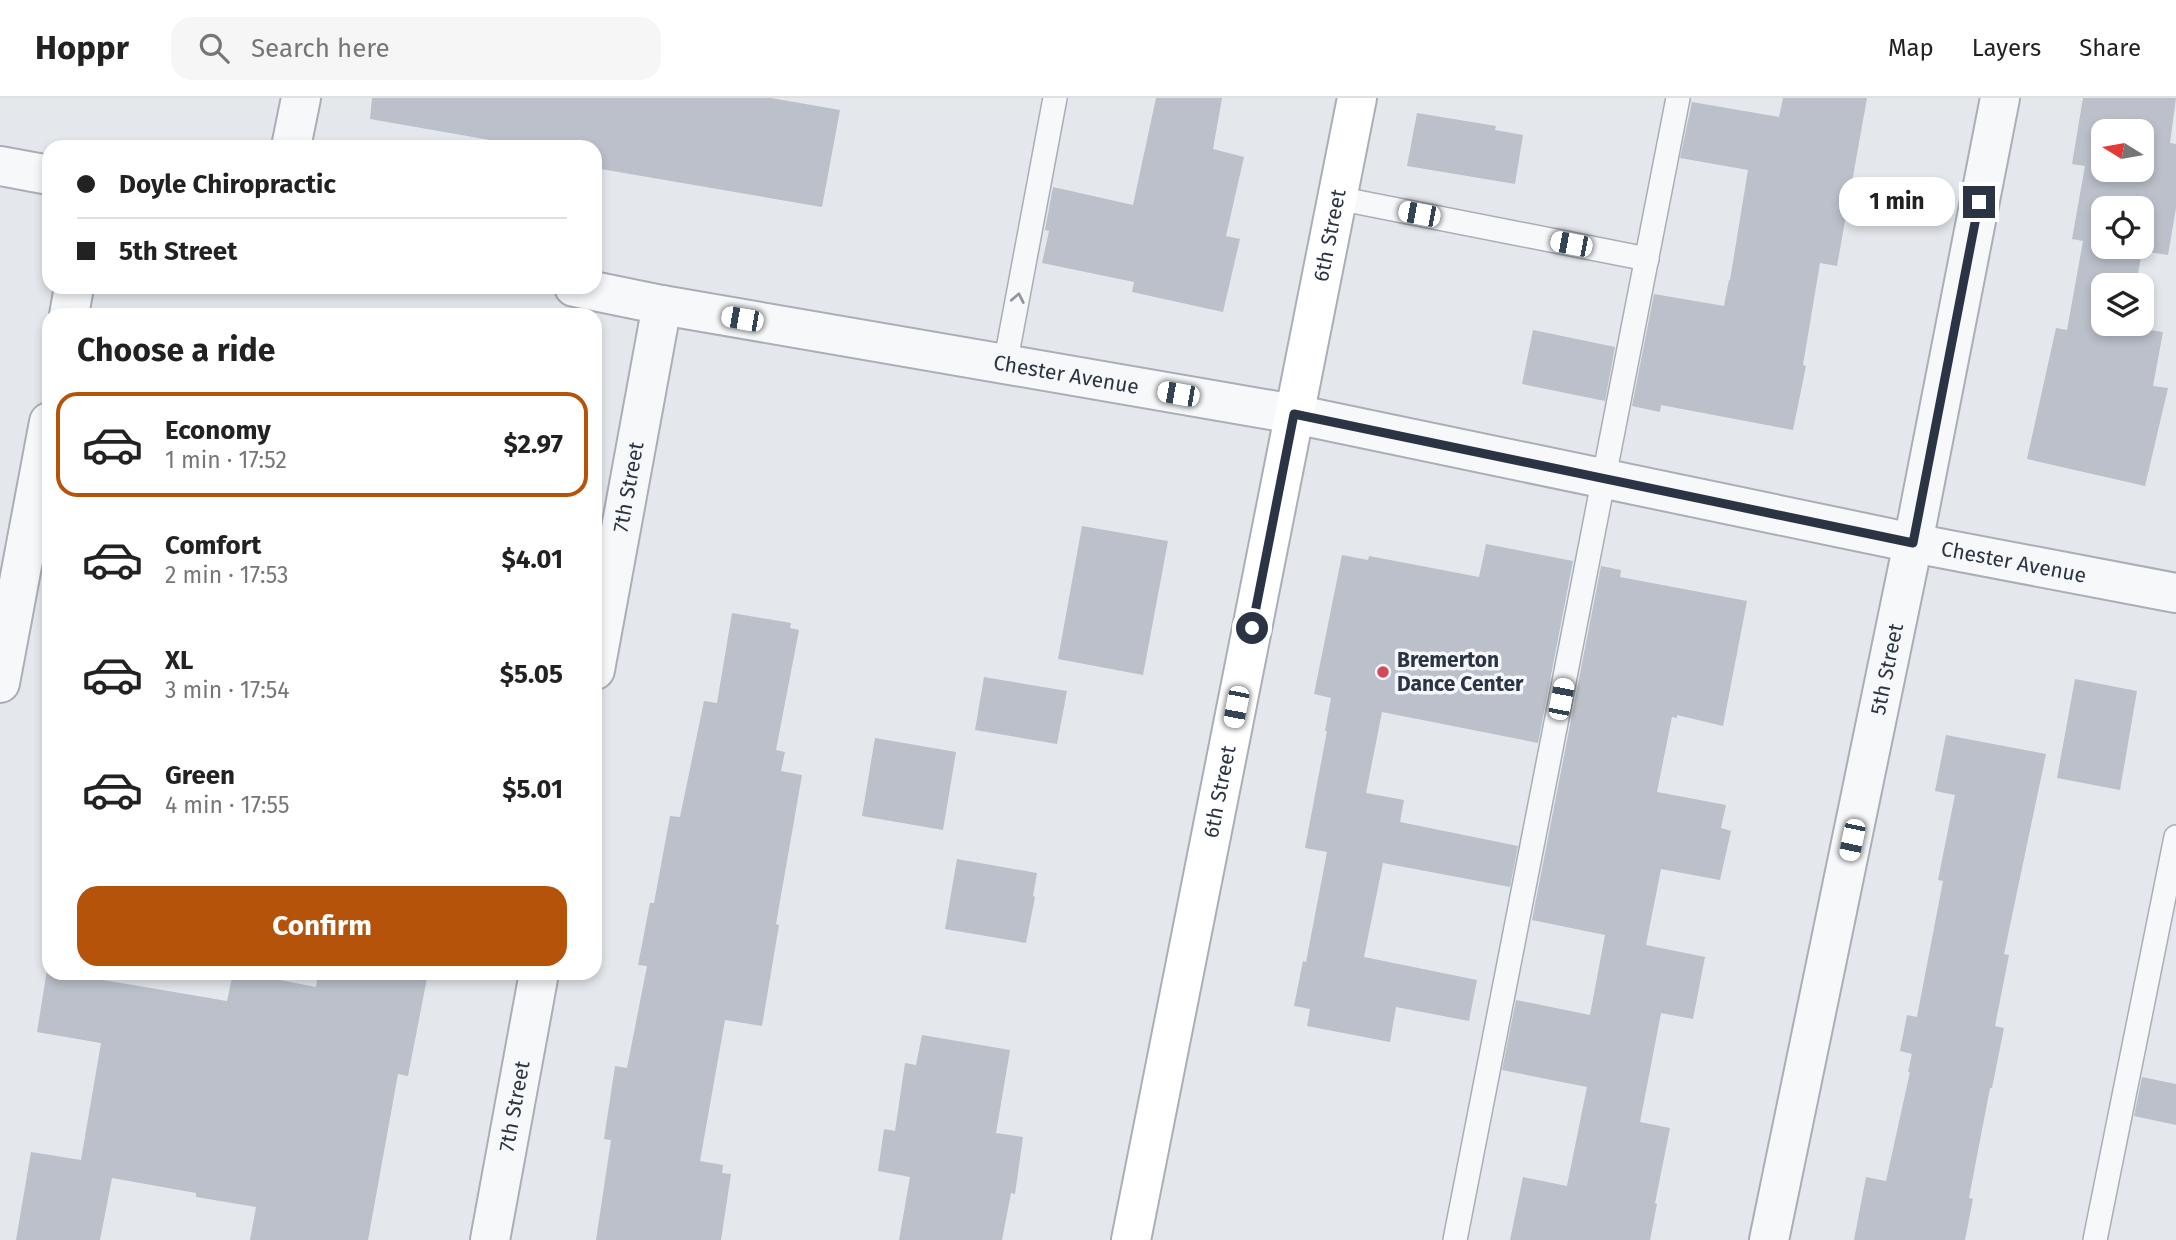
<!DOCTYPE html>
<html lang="en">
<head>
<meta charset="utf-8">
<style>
  body { margin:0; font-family:"Fira Sans",sans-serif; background:#f6f6f6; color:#222; height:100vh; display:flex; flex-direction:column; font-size:26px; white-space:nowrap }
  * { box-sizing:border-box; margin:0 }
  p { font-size:23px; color:#767676 }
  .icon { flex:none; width:38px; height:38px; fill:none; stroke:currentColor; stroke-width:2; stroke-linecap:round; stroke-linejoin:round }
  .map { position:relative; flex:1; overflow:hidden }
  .details { position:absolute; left:42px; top:210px; width:560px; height:672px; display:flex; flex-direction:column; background:#fff; border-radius:21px; box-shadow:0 4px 10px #0003 }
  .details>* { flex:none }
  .top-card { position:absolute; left:42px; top:42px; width:560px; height:154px; border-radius:21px; box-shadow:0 4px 10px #0003; display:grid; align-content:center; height:154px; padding:0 35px; background:#fff }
  .needle { width:46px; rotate:281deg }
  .controls { position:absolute; left:2091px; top:21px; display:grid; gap:14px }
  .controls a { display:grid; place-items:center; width:63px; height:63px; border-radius:14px; background:#fff; box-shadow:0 4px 10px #0003; font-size:35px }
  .end { position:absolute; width:32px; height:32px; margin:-16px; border:9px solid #2b3445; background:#fff; box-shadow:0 0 0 4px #fff }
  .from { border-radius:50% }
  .bubble { position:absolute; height:49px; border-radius:21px; background:#fff; box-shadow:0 4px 10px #0003; font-size:23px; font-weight:700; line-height:49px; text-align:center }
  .car { position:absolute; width:21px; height:42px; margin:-21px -10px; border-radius:9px; box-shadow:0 0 5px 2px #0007; background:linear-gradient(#fff 24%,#345 0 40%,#fff 0 76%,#345 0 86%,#fff 0) }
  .top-card b { display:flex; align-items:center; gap:24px; height:66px; font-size:26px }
  .top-card b+b { border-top:2px solid #e0e0e0 }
  .top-card i { width:18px; height:18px; background:#222 }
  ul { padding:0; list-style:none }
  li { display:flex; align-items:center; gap:21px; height:105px; margin:0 14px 10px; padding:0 21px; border:4px solid transparent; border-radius:21px }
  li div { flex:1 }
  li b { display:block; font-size:26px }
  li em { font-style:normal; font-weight:700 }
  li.selected { border-color:#b45309 }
  li>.icon { width:63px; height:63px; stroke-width:1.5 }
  h2 { padding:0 35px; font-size:32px; line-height:84px }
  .action { display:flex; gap:14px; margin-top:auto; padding:14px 35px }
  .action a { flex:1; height:80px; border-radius:21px; background:#b45309; color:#fff; font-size:28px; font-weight:700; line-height:80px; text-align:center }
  header { display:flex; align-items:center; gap:42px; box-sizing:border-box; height:98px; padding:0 35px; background:#fff; border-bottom:2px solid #e0e0e0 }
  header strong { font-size:33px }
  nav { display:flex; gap:38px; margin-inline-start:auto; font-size:24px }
  .search { width:490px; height:63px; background:#f6f6f6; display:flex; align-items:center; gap:18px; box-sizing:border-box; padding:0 24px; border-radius:21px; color:#767676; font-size:26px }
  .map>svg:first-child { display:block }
  .building { fill:#bbc0ca; fill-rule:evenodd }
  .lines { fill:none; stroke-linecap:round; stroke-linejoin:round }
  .lane-casing { stroke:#a9aeb7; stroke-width:26 }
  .street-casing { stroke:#a9aeb7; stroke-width:42 }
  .secondary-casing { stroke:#a9aeb7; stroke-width:42 }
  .lane { stroke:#f7f8fa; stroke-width:23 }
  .street { stroke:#f7f8fa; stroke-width:38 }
  .secondary { stroke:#fff; stroke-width:38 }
  .oneway { stroke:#9196a0 }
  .route { stroke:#2b3445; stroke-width:9 }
  .poi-dot { fill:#d1495b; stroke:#f4f6f9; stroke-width:2.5 }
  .labels { text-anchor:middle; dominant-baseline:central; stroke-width:7; stroke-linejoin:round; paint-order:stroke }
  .street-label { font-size:21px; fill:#2b3445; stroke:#f4f6f9 }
  .poi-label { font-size:21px; font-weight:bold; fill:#2b3445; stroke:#f4f6f9; text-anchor:start }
</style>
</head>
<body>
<header>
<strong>Hoppr</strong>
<div class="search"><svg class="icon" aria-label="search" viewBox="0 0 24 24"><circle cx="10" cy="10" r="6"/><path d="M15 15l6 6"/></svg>Search here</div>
<nav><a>Map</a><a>Layers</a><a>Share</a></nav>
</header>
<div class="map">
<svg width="2176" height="1142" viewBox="0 0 2176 1142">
  <rect width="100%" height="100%" fill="#e4e7ec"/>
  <g class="building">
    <path d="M372,0H771L840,12L822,109L595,70V49H506L507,45L370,21Z"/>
    <path d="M1156,0H1222L1213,51L1244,59L1226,138L1240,141L1223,214L1132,194L1134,184L1042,165L1049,133L1045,132L1053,89L1133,107Z"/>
    <path d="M1783,0H1867L1837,168L1820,165L1803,267L1806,268L1793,332L1661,307L1660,314L1632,308L1654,196L1724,208L1729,182H1730L1748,72L1680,60L1692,4L1779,19Z"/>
    <path d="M2083,0H2176L2170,45L2176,46V110L2168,157L2142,153L2136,187H2104V226H2130L2129,229L2163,234L2153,288L2168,290L2145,388L2027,361L2056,230L2067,232L2083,143L2072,141L2085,68L2072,66ZM2104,33H2142V72H2104ZM2104,110H2142V149H2104Z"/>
    <path d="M1417,15L1496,28L1495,32L1523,37L1515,86L1407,68Z"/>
    <path d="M1533,232L1615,249L1605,303L1522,286Z"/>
    <path d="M1082,428L1168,443L1143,577L1058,561Z"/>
    <path d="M1486,446L1573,463L1538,645L1382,614L1366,695L1404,702L1400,724L1518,748L1510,789L1383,765L1364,859L1477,882L1469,923L1396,909L1390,944L1307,928L1310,911L1294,908L1303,863L1306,864L1327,754L1305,750L1327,633H1325L1331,600L1314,596L1342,457L1368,462L1369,458L1479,479Z"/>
    <path d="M1601,468L1621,472L1620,479L1747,503L1723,628L1677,617V620L1672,619L1657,694L1726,707L1721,730L1731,733L1720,782L1661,771L1646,847L1705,859L1693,921L1661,915L1640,1024L1670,1030L1655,1105L1657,1106L1650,1142H1510L1523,1079L1567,1088L1587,989L1502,972L1516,902L1590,917L1605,837L1532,822Z"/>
    <path d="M732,515L791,525L790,530L799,532L776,652L785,654L781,673L802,677L776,826L779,827L762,928L725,922L700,1063L723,1067L722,1075L731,1076L721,1142H596L611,1042L604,1041L615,968L627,970L647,868L638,867L650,805H654L670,718L680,719L704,603L717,605Z"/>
    <path d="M984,579L1067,593L1057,646L975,632Z"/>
    <path d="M2075,581L2137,593L2120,692L2057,680Z"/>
    <path d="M1946,637L2046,656L2004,856L2009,857L1995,928L2004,930L1992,990H1990L1969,1100L1973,1101L1965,1142H1854L1866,1079L1886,1083L1910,974H1908L1912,956L1900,953L1907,917L1917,919L1943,783L1938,782L1955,697L1935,693Z"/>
    <path d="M875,640L956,654L943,732L862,718Z"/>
    <path d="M957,761L1037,775L1033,798L1035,799L1026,845L945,831Z"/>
    <path d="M47,872L49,875H62L227,903L233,875H243L316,889L318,875H428L408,978L398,976L368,1142H250L256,1109L196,1099V1095L112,1080L100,1142H16L31,1054L81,1062L101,945L37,934Z"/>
    <path d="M922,937L1010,952L996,1035L1023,1039L1015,1096L1011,1095L1002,1142H899L910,1079L878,1073L884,1031L895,1033L905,965L916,967Z"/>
    <path d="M2142,979L2176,986V1027L2134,1018Z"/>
  </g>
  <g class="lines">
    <g class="lane-casing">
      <g id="lane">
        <path d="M1337,100L1647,161"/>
        <path d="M1005,267L1055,0"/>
        <path d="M1455,1142L1678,0"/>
        <path d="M2095,1142L2176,739"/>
      </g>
    </g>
    <g class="street-casing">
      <g id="street">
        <path d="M291,49L301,0"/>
        <path d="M0,68L49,77"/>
        <path id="s1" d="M574,189L662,207L1294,316L1913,445L2176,495"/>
        <path d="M69,217L74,189"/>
        <path id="s2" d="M595,572L662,207"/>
        <path d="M0,585L49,324"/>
        <path id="s3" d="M490,1142L539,875"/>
        <path id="s4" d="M1769,1142L1913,445L2000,0"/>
      </g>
    </g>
    <g class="secondary-casing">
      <g id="secondary">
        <path id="s5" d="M1131,1142L1357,0"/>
      </g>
    </g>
    <use href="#lane" class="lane"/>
    <use href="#street" class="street"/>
    <use href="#secondary" class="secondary"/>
  </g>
  <defs><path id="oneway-chevron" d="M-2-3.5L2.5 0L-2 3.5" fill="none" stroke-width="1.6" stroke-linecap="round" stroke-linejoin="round" transform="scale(1.75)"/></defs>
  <use class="oneway" href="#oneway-chevron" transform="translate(1018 200) rotate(-79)"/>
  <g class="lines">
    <path class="route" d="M1252,530L1294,316L1913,445L1979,104"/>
  </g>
  <circle class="poi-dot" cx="1383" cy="574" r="7"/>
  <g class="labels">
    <g class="street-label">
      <text stroke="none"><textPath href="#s5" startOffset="1024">6th Street</textPath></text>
      <text stroke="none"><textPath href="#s1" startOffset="500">Chester Avenue</textPath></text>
      <text stroke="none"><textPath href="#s2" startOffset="186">7th Street</textPath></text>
      <text stroke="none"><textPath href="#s1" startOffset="1466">Chester Avenue</textPath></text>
      <text stroke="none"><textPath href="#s4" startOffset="583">5th Street</textPath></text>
      <text stroke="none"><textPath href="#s5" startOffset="457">6th Street</textPath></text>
      <text stroke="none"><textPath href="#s3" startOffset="136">7th Street</textPath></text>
    </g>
    <g class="poi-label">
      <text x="1397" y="562">Bremerton<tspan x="1397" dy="24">Dance Center</tspan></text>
    </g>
  </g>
</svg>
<div class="controls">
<a><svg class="needle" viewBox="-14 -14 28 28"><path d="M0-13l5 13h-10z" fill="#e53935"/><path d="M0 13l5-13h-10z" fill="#767676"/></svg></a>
<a><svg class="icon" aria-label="locate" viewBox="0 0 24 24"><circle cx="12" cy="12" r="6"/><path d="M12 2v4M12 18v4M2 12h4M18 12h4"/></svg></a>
<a><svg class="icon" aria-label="layers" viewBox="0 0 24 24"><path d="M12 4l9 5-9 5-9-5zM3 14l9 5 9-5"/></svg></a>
</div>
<i class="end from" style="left:1252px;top:530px"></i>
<i class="end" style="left:1979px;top:104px"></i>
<div class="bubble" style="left:1839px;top:79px;width:116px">1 min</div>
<i class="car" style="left:1419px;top:116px;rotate:281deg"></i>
<i class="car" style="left:1571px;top:146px;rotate:281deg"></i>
<i class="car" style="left:742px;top:221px;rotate:280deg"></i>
<i class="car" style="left:1178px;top:296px;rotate:280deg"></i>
<i class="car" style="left:1561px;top:601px;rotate:11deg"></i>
<i class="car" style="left:1236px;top:609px;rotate:191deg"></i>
<i class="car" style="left:1852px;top:742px;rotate:192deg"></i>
<div class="top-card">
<b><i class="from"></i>Doyle Chiropractic</b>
<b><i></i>5th Street</b>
</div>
<section class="details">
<h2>Choose a ride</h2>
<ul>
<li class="selected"><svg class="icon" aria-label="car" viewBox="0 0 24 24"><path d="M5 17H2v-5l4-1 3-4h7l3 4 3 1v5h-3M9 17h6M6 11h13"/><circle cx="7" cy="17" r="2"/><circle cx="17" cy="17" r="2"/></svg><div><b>Economy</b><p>1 min · 17:52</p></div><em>$2.97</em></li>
<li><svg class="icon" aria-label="car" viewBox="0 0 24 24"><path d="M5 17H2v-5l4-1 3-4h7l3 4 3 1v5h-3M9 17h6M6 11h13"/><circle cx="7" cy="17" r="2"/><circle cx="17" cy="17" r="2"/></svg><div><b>Comfort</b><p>2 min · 17:53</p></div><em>$4.01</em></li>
<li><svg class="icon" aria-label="car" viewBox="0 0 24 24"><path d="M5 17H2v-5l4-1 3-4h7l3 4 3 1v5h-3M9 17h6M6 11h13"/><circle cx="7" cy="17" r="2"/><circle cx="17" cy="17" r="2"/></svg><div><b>XL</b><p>3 min · 17:54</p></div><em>$5.05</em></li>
<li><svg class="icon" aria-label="car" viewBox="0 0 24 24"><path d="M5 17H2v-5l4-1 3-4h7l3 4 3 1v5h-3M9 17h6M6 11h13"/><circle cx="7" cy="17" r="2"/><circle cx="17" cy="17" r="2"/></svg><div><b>Green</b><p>4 min · 17:55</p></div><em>$5.01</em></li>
</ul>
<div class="action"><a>Confirm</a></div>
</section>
</div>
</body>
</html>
